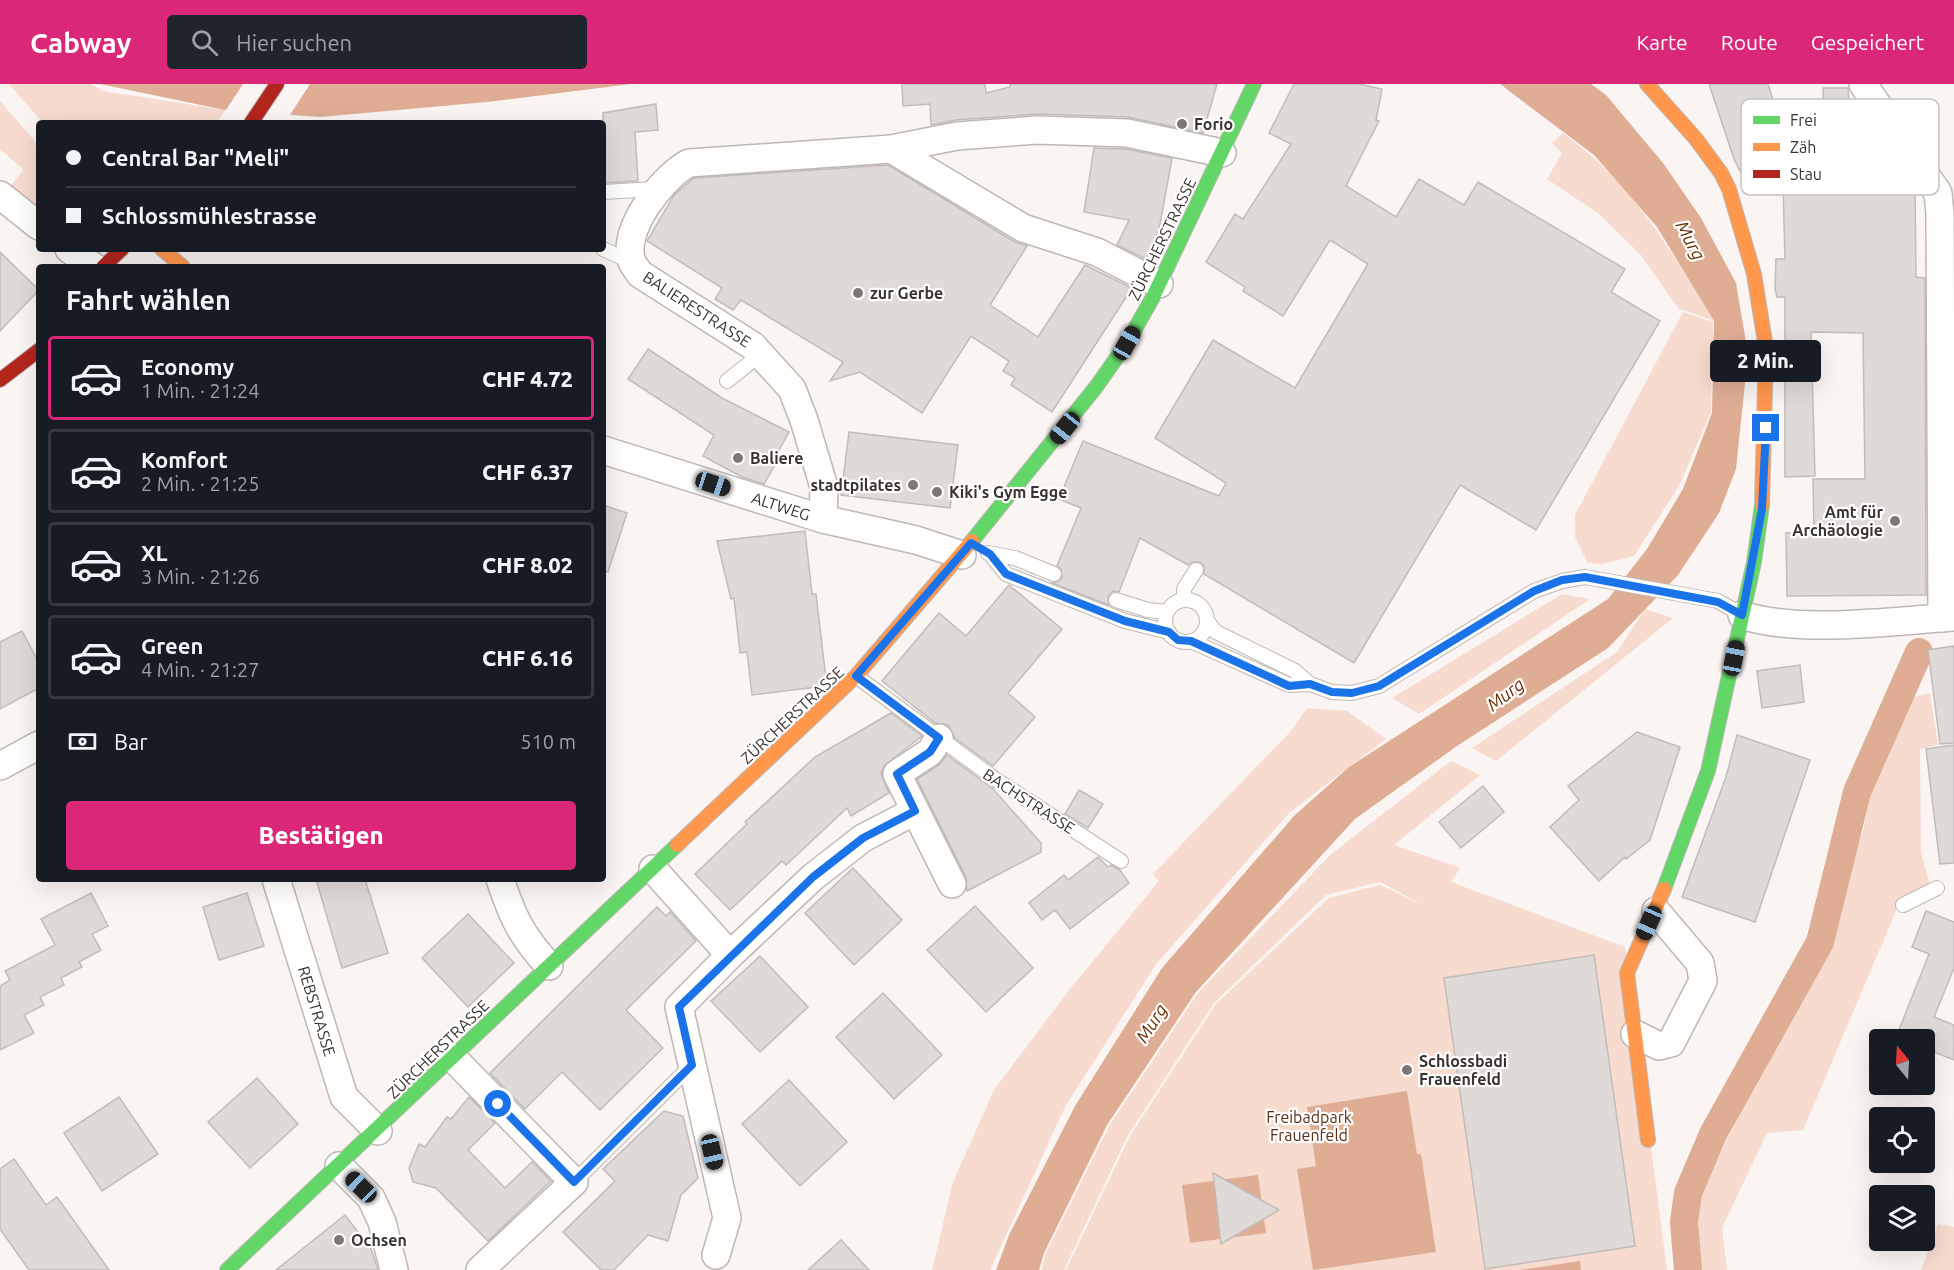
<!DOCTYPE html>
<html lang="de">
<head>
<meta charset="utf-8">
<style>
  body { margin:0; font-family:Ubuntu,sans-serif; background:#20242c; color:#f1f3f6; height:100vh; display:flex; flex-direction:column; font-size:22px; white-space:nowrap }
  * { box-sizing:border-box; margin:0 }
  p { font-size:20px; color:#9ea1a6 }
  .icon { flex:none; width:33px; height:33px; fill:none; stroke:currentColor; stroke-width:2; stroke-linecap:round; stroke-linejoin:round }
  .map { position:relative; flex:1; overflow:hidden }
  .side { position:absolute; left:36px; top:180px; width:570px; height:618px; display:flex; flex-direction:column; background:#171b24; border-radius:6px; box-shadow:0 6px 24px #0002 }
  .side>* { flex:none }
  .banner { position:absolute; left:36px; top:36px; width:570px; height:132px; border-radius:6px; box-shadow:0 6px 24px #0002; display:grid; align-content:center; height:132px; padding:0 30px; background:#171b24 }
  .needle { width:39px; rotate:342deg }
  .controls { position:absolute; left:1869px; top:945px; display:grid; gap:12px }
  .controls a { display:grid; place-items:center; width:66px; height:66px; border-radius:6px; background:#171b24; box-shadow:0 6px 24px #0002; font-size:30px }
  .end { position:absolute; width:27px; height:27px; margin:-14px; border:8px solid #1a73e8; background:#fff; box-shadow:0 0 0 3px #fff }
  .from { border-radius:50% }
  .bubble { position:absolute; height:42px; border-radius:6px; background:#171b24; box-shadow:0 6px 24px #0002; font-size:20px; font-weight:800; line-height:42px; text-align:center }
  .car { position:absolute; width:18px; height:36px; margin:-18px -9px; border-radius:8px; box-shadow:0 0 4px 2px #0007; background:linear-gradient(#222 24%,#8ab4d8 0 40%,#222 0 76%,#8ab4d8 0 86%,#222 0) }
  .banner b { display:flex; align-items:center; gap:21px; height:57px; font-size:22px }
  .banner b+b { border-top:2px solid #363941 }
  .banner i { width:15px; height:15px; background:#f1f3f6 }
  ul { padding:0; list-style:none }
  li { display:flex; align-items:center; gap:18px; height:84px; margin:0 12px 9px; padding:0 18px; border:3px solid #363941; border-radius:6px }
  li div { flex:1 }
  li b { display:block; font-size:22px }
  li em { font-style:normal; font-weight:800 }
  li.active { border-color:#db2777 }
  li>.icon { width:54px; height:54px; stroke-width:1.5 }
  h2 { padding:0 30px; font-size:27px; line-height:72px }
  .pay { display:flex; align-items:center; gap:15px; height:66px; padding:0 30px; font-size:22px }
  .pay p { margin-inline-start:auto }
  .action { display:flex; gap:12px; margin-top:auto; padding:12px 30px }
  .action a { flex:1; height:69px; border-radius:6px; background:#db2777; color:#fff; font-size:24px; font-weight:800; line-height:69px; text-align:center }
  header { display:flex; align-items:center; gap:36px; box-sizing:border-box; height:84px; padding:0 30px; background:#db2777; color:#fff }
  header strong { font-size:28px }
  nav { display:flex; gap:33px; margin-inline-start:auto; font-size:21px }
  .search { width:420px; height:54px; background:#20242c; display:flex; align-items:center; gap:15px; box-sizing:border-box; padding:0 21px; border-radius:6px; color:#9ea1a6; font-size:22px }
  .map>svg:first-child { display:block }
  .green { fill:#f6dbce }
  .water { fill:#dfad94 }
  .pier { fill:#faf5f3 }
  .lines { fill:none; stroke-linecap:round; stroke-linejoin:round }
  .canal { stroke:#dfad94; stroke-width:28 }
  .building { fill:#dfdad8; stroke:#c1bcba; stroke-width:1.5 }
  .lane-casing { stroke:#bdb8b6; stroke-width:16 }
  .street-casing { stroke:#bdb8b6; stroke-width:30 }
  .fast-casing { stroke:#bdb8b6; stroke-width:16 }
  .slow-casing { stroke:#bdb8b6; stroke-width:16 }
  .jam-casing { stroke:#bdb8b6; stroke-width:16 }
  .lane { stroke:#fefefd; stroke-width:14 }
  .street { stroke:#fefefd; stroke-width:27 }
  .fast { stroke:#63d668; stroke-width:14 }
  .slow { stroke:#ff974d; stroke-width:14 }
  .jam { stroke:#b3261e; stroke-width:14 }
  .route { stroke:#1a73e8; stroke-width:8 }
  .poi-dot { fill:#7d7875; stroke:#fff; stroke-width:2 }
  .labels { text-anchor:middle; dominant-baseline:central; stroke-width:4.5; stroke-linejoin:round; paint-order:stroke }
  .poi-label { font-size:16px; font-weight:bold; fill:#3a3431; stroke:#fff; text-anchor:start }
  .street-label { font-size:16px; fill:#3a3431; stroke:#fff }
  .park-label { font-size:16px; fill:#5c2f16; stroke:#fff }
  .water-label { font-size:18px; font-style:italic; fill:#692b00; stroke:#fff }
  .key { fill:#fff; stroke:#c4c2c1; stroke-width:1.5 }
  .key-label { font-size:16px; fill:#3a3431 }
</style>
</head>
<body>
<header>
<strong>Cabway</strong>
<div class="search"><svg class="icon" aria-label="search" viewBox="0 0 24 24"><circle cx="10" cy="10" r="6"/><path d="M15 15l6 6"/></svg>Hier suchen</div>
<nav><a>Karte</a><a>Route</a><a>Gespeichert</a></nav>
</header>
<div class="map">
<svg width="1954" height="1186" viewBox="0 0 1954 1186">
  <rect width="100%" height="100%" fill="#faf5f3"/>
  <g class="green">
    <path d="M9,0H90L103,7L225,26L217,39H43Z"/>
    <path d="M0,17L39,62V127L9,104L24,86L0,65Z"/>
    <path d="M1563,49C1633,100 1670,165 1714,237L1678,224L1641,171L1599,130L1547,95L1562,69L1552,59Z"/>
    <path d="M1683,228L1713,238L1711,328L1679,402L1634,472L1602,480L1588,479L1575,453V431Z"/>
    <path d="M1562,510L1590,515L1419,630L1392,614Z"/>
    <path d="M1645,525L1673,534L1496,677L1472,664L1617,568Z"/>
    <path d="M1930,609L1938,661L1920,665L1921,768L1930,802L1902,813L1803,1046L1767,1049L1722,1144L1727,1186H1700L1698,1169L1699,1112L1827,855L1864,744L1874,681L1907,615Z"/>
    <path d="M1307,624L1347,627L1386,655L1290,728L1157,879L1066,1021L990,1186H932L953,1098L994,1006L1070,905L1159,797L1153,790L1291,647Z"/>
    <path d="M1451,677L1480,691L1394,761L1460,784L1451,798L1625,863L1667,1186H1066L1130,1052L1216,920L1329,814L1380,801L1423,821L1380,798L1326,811L1214,919L1128,1051L1064,1186H1041L1046,1169L1109,1042L1198,909L1330,771Z"/>
    <path d="M1938,1140L1954,1143V1186H1921Z"/>
  </g>
  <g class="water">
    <path d="M100,0H631L487,18L320,33L225,26Z"/>
    <path d="M1500,0H1591L1606,11L1663,79L1701,134L1736,199L1748,270L1736,385L1719,429L1678,491L1608,564L1457,662L1355,735L1196,908L1107,1041L1044,1169L1039,1186H996L1009,1151L1075,1022L1162,884L1294,732L1349,683L1608,515L1647,465L1683,405L1712,329L1714,237L1657,143L1594,71Z"/>
    <path d="M1407,1007L1417,1070H1421L1436,1168L1313,1186L1297,1085L1316,1082L1307,1023Z"/>
    <path d="M1258,1091L1266,1149L1190,1159L1182,1101Z"/>
    <path d="M1580,1177L1581,1186H1520Z"/>
  </g>
  <path class="pier" d="M243,0H310L288,34L224,29Z"/>
  <g class="lines">
    <path class="canal" d="M1688,1186L1684,1138L1688,1109L1713,1050L1820,858L1857,708L1919,568"/>
  </g>
  <g class="building">
    <path d="M902,0H985L986,9L1010,3V0H1217L1203,49L1128,33L1038,30L956,36L931,41L930,20L903,22Z"/>
    <path d="M1294,0H1359L1382,5L1376,36L1379,37L1346,102L1396,133L1419,95L1464,121L1478,98L1625,185L1611,208L1660,237L1536,446L1460,401L1354,579L1204,490V482L1200,478H1192L1188,481L1140,454L1119,508L1113,507L1108,513L1109,521L1052,499L1059,497L1062,493L1061,485L1057,482L1081,424L1059,415L1083,357L1219,412L1226,399L1155,354L1213,256L1295,304L1368,180L1330,156L1283,232L1243,207L1245,203L1206,178L1235,130L1243,135L1291,60L1269,49Z"/>
    <path d="M1709,0H1768L1783,48L1824,47L1823,4H1848L1851,47H1876L1880,53L1881,78H1898L1901,84L1902,99L1912,98L1915,104L1916,193L1925,194L1926,511L1787,512L1786,449L1814,448L1813,395H1865L1863,249L1811,248L1815,392L1785,393V213H1777L1775,205L1776,175H1785L1783,101L1748,103L1734,75Z"/>
    <path d="M656,20L658,46L635,48L638,97L603,99V29Z"/>
    <path d="M1094,64L1125,65L1172,74L1159,146L1146,175L1117,161L1129,136L1084,128Z"/>
    <path d="M888,81L1015,158L1027,162L990,221L1038,253L1085,181L1132,204L1052,328L1011,301L1015,294L1003,287L1009,277L971,252L922,329L860,288L830,297L843,278L741,216L733,226L715,215L722,204L647,157L674,111L694,94Z"/>
    <path d="M0,168L39,206L0,247Z"/>
    <path d="M648,265L722,314L789,348L773,377L776,379L764,400L742,393L703,372L714,351L628,295Z"/>
    <path d="M849,348L958,361L950,424L841,411Z"/>
    <path d="M603,421L627,429L608,488L603,487Z"/>
    <path d="M805,447L812,510H816L826,595L817,603L752,611L747,568L740,569L734,514L731,515L717,457Z"/>
    <path d="M1009,501L1062,545L1008,609L1035,633L993,682L955,654L948,641L935,639L882,597L939,529L966,552Z"/>
    <path d="M22,547L39,579V604L0,625V558Z"/>
    <path d="M1954,562V659L1940,660L1928,566Z"/>
    <path d="M1800,581L1804,618L1762,624L1757,587Z"/>
    <path d="M891,629L922,652L884,682L881,690L889,709L851,732L847,724L786,781L782,777L730,826L695,790L747,740L745,738L815,673Z"/>
    <path d="M1637,648L1680,663L1650,756L1626,775L1625,773L1599,797L1550,743L1579,716L1568,702Z"/>
    <path d="M1737,651L1810,676L1755,838L1682,813L1726,693Z"/>
    <path d="M1954,661V779L1940,780L1926,665Z"/>
    <path d="M947,671L993,705L1041,759V768L967,807L966,793L917,695L939,681Z"/>
    <path d="M1483,702L1504,728L1461,764L1439,738Z"/>
    <path d="M1079,706L1103,720L1088,744L1065,730Z"/>
    <path d="M1098,773L1108,783L1111,781L1120,786L1129,799L1070,845L1055,826L1042,836L1029,819L1064,791L1068,796Z"/>
    <path d="M853,784L902,836L854,881L805,829Z"/>
    <path d="M316,795H365L388,869L342,884Z"/>
    <path d="M91,809L108,842L92,850L101,866L79,878L82,883L61,894L64,901L40,913L44,921L24,931L34,949L0,966V902L10,896L5,887L55,861L41,835Z"/>
    <path d="M247,809L264,862L219,876L203,823Z"/>
    <path d="M975,822L1033,884L986,928L927,866Z"/>
    <path d="M657,823L666,832L670,828L696,857L626,926L663,964L600,1026L562,988L525,1025L490,989Z"/>
    <path d="M1926,827L1954,838V884L1934,933L1954,941V976L1924,964V956H1895L1929,870L1912,863Z"/>
    <path d="M468,830L514,879L468,923L422,874Z"/>
    <path d="M1594,871L1635,1162L1485,1185L1444,894Z"/>
    <path d="M760,872L808,923L760,968L711,917Z"/>
    <path d="M883,909L942,971L894,1015L836,953Z"/>
    <path d="M257,994L298,1040L250,1084L208,1038Z"/>
    <path d="M789,996L847,1058L800,1102L742,1040Z"/>
    <path d="M119,1013L158,1070L102,1107L64,1049Z"/>
    <path d="M469,1013L495,1039L468,1066L505,1104L532,1078L551,1097L488,1157L436,1104L413,1098L409,1084L419,1060L425,1063L447,1033L451,1035Z"/>
    <path d="M664,1027L683,1032L698,1094L681,1111L668,1157L648,1151L614,1186H601L563,1148L615,1097L603,1085Z"/>
    <path d="M14,1075L46,1121L57,1113L109,1186H29L0,1145V1085Z"/>
    <path d="M1213,1089L1279,1126L1221,1160Z"/>
    <path d="M345,1131L371,1165L378,1186H276Z"/>
    <path d="M841,1156L869,1186H808Z"/>
  </g>
  <g class="lines">
    <g class="lane-casing">
      <g id="lane">
        <path d="M603,108L657,105"/>
        <path d="M603,165L632,178"/>
        <path d="M727,297L762,269"/>
        <path d="M988,469L1015,474L1054,490"/>
        <path d="M990,470L1006,490L1125,537L1169,548"/>
        <path d="M1116,516L1148,526L1167,528"/>
        <path d="M1184,516V505L1196,486"/>
        <circle cx="1186" cy="537" r="21"/>
        <path d="M1207,537L1216,548L1295,587L1310,600"/>
        <path d="M1191,557L1289,601L1310,600L1332,608L1352,609L1379,602L1534,507L1562,497L1585,493L1718,517L1742,531"/>
        <path d="M856,592L995,695L1121,777"/>
        <path d="M1903,821L1937,804"/>
        <path d="M574,1098L692,981"/>
      </g>
    </g>
    <g class="street-casing">
      <g id="street">
        <path d="M1863,0L1938,109L1940,130L1942,534"/>
        <path d="M891,65L1023,144L1097,168L1159,200"/>
        <path d="M0,111L39,142"/>
        <path d="M69,165L94,183"/>
        <path d="M603,366L823,435L916,456L962,471"/>
        <path d="M823,435L824,403L804,336L792,305L753,262L640,190C638,187 634,182 632,178C620,147 663,92 689,79L891,65L957,52L1037,46L1127,49L1222,69"/>
        <path d="M1742,531C1798,550 1893,537 1954,533"/>
        <path d="M939,654L930,668L897,690L952,800"/>
        <path d="M0,682L39,661"/>
        <path d="M653,785L730,871L679,923L727,1134L716,1171"/>
        <path d="M276,795L344,1013L378,1047"/>
        <path d="M500,795C513,834 521,851 549,882"/>
        <path d="M730,871L813,793L863,754L915,727"/>
        <path d="M1635,950L1659,962L1671,959L1703,897L1700,879L1656,827"/>
        <path d="M452,973L574,1098L480,1186"/>
        <path d="M339,1082L371,1114L382,1138L394,1186"/>
      </g>
    </g>
    <g class="fast-casing">
      <g id="fast">
        <path d="M972,457L1096,303L1127,259L1153,213L1254,0"/>
        <path d="M1664,805L1708,687L1754,478L1762,421"/>
        <path d="M227,1186L677,761"/>
      </g>
    </g>
    <g class="slow-casing">
      <g id="slow">
        <path d="M1647,0L1696,55L1721,89L1729,105L1754,190L1766,264L1762,421"/>
        <path d="M162,165L183,183"/>
        <path d="M677,761L856,592L972,457"/>
        <path d="M1648,1056L1627,889L1664,805"/>
      </g>
    </g>
    <g class="jam-casing">
      <g id="jam">
        <path d="M251,39L277,0"/>
        <path d="M103,183L122,165"/>
        <path d="M0,296L39,266"/>
      </g>
    </g>
    <use href="#lane" class="lane"/>
    <use href="#street" class="street"/>
    <use href="#fast" class="fast"/>
    <use href="#slow" class="slow"/>
    <use href="#jam" class="jam"/>
  </g>
  <g class="lines">
    <path class="route" d="M498,1020L574,1098L692,981L679,923L813,793L863,754L915,727L897,690L930,668L939,654L856,592L971,459L990,470L1006,490L1125,537L1169,548L1178,556L1191,557L1289,602L1310,600L1332,608L1352,609L1379,602L1534,507L1562,496L1585,493L1718,518L1742,531L1762,425L1766,344"/>
  </g>
  <g class="poi-dot">
    <circle cx="1182" cy="40" r="6"/>
    <circle cx="858" cy="209" r="6"/>
    <circle cx="738" cy="374" r="6"/>
    <circle cx="913" cy="401" r="6"/>
    <circle cx="937" cy="408" r="6"/>
    <circle cx="1895" cy="437" r="6"/>
    <circle cx="1407" cy="986" r="6"/>
    <circle cx="339" cy="1156" r="6"/>
  </g>
  <g class="labels">
    <g class="poi-label">
      <text x="1194" y="40">Forio</text>
      <text x="870" y="209">zur Gerbe</text>
      <text x="750" y="374">Baliere</text>
      <text x="901" y="401" text-anchor="end">stadtpilates</text>
      <text x="949" y="408">Kiki's Gym Egge</text>
      <text x="1883" y="428" text-anchor="end">Amt für<tspan x="1883" dy="18">Archäologie</tspan></text>
      <text x="1419" y="977">Schlossbadi<tspan x="1419" dy="18">Frauenfeld</tspan></text>
      <text x="351" y="1156">Ochsen</text>
    </g>
    <g class="street-label">
      <text transform="translate(1162 155) rotate(-64)">ZÜRCHERSTRASSE</text>
      <text transform="translate(697 225) rotate(33)">BALIERESTRASSE</text>
      <text transform="translate(781 422) rotate(18)">ALTWEG</text>
      <text transform="translate(792 631) rotate(-43)">ZÜRCHERSTRASSE</text>
      <text transform="translate(1029 717) rotate(33)">BACHSTRASSE</text>
      <text transform="translate(317 927) rotate(73)">REBSTRASSE</text>
      <text transform="translate(438 965) rotate(-44)">ZÜRCHERSTRASSE</text>
    </g>
    <g class="park-label">
      <text x="1309" y="1033">Freibadpark<tspan x="1309" dy="18">Frauenfeld</tspan></text>
    </g>
    <g class="water-label">
      <text transform="translate(1691 156) rotate(62)">Murg</text>
      <text transform="translate(1505 610) rotate(-37)">Murg</text>
      <text transform="translate(1151 939) rotate(-57)">Murg</text>
    </g>
  </g>
  <rect x="1741" y="15" width="198" height="96" rx="9" class="key"/>
  <rect x="1753" y="32" width="27" height="8" fill="#63d668"/>
  <rect x="1753" y="59" width="27" height="8" fill="#ff974d"/>
  <rect x="1753" y="86" width="27" height="8" fill="#b3261e"/>
  <g class="key-label">
    <text x="1790" y="42">Frei</text>
    <text x="1790" y="69">Zäh</text>
    <text x="1790" y="96">Stau</text>
  </g>
</svg>
<div class="controls">
<a><svg class="needle" viewBox="-14 -14 28 28"><path d="M0-13l5 13h-10z" fill="#e53935"/><path d="M0 13l5-13h-10z" fill="#9ea1a6"/></svg></a>
<a><svg class="icon" aria-label="locate" viewBox="0 0 24 24"><circle cx="12" cy="12" r="6"/><path d="M12 2v4M12 18v4M2 12h4M18 12h4"/></svg></a>
<a><svg class="icon" aria-label="layers" viewBox="0 0 24 24"><path d="M12 4l9 5-9 5-9-5zM3 14l9 5 9-5"/></svg></a>
</div>
<i class="end from" style="left:498px;top:1020px"></i>
<i class="end" style="left:1766px;top:344px"></i>
<div class="bubble" style="left:1710px;top:256px;width:111px">2 Min.</div>
<i class="car" style="left:1127px;top:259px;rotate:29deg"></i>
<i class="car" style="left:1065px;top:344px;rotate:219deg"></i>
<i class="car" style="left:713px;top:400px;rotate:108deg"></i>
<i class="car" style="left:1734px;top:574px;rotate:11deg"></i>
<i class="car" style="left:1649px;top:839px;rotate:204deg"></i>
<i class="car" style="left:712px;top:1068px;rotate:167deg"></i>
<i class="car" style="left:361px;top:1103px;rotate:314deg"></i>
<div class="banner">
<b><i class="from"></i>Central Bar &quot;Meli&quot;</b>
<b><i></i>Schlossmühlestrasse</b>
</div>
<section class="side">
<h2>Fahrt wählen</h2>
<ul>
<li class="active"><svg class="icon" aria-label="car" viewBox="0 0 24 24"><path d="M5 17H2v-5l4-1 3-4h7l3 4 3 1v5h-3M9 17h6M6 11h13"/><circle cx="7" cy="17" r="2"/><circle cx="17" cy="17" r="2"/></svg><div><b>Economy</b><p>1 Min. · 21:24</p></div><em>CHF 4.72</em></li>
<li><svg class="icon" aria-label="car" viewBox="0 0 24 24"><path d="M5 17H2v-5l4-1 3-4h7l3 4 3 1v5h-3M9 17h6M6 11h13"/><circle cx="7" cy="17" r="2"/><circle cx="17" cy="17" r="2"/></svg><div><b>Komfort</b><p>2 Min. · 21:25</p></div><em>CHF 6.37</em></li>
<li><svg class="icon" aria-label="car" viewBox="0 0 24 24"><path d="M5 17H2v-5l4-1 3-4h7l3 4 3 1v5h-3M9 17h6M6 11h13"/><circle cx="7" cy="17" r="2"/><circle cx="17" cy="17" r="2"/></svg><div><b>XL</b><p>3 Min. · 21:26</p></div><em>CHF 8.02</em></li>
<li><svg class="icon" aria-label="car" viewBox="0 0 24 24"><path d="M5 17H2v-5l4-1 3-4h7l3 4 3 1v5h-3M9 17h6M6 11h13"/><circle cx="7" cy="17" r="2"/><circle cx="17" cy="17" r="2"/></svg><div><b>Green</b><p>4 Min. · 21:27</p></div><em>CHF 6.16</em></li>
</ul>
<div class="pay"><svg class="icon" aria-label="cash" viewBox="0 0 24 24"><path d="M3 7h18v10H3z"/><circle cx="12" cy="12" r="2"/></svg>Bar<p>510 m</p></div>
<div class="action"><a>Bestätigen</a></div>
</section>
</div>
</body>
</html>
